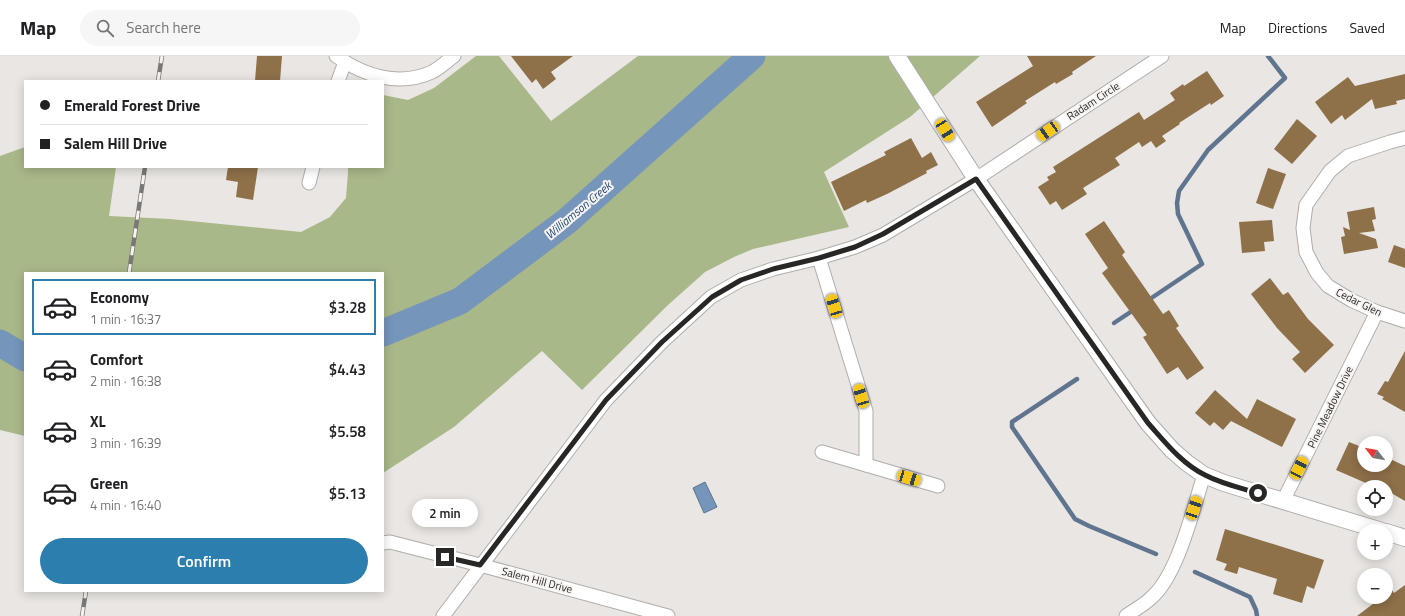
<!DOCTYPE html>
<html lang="en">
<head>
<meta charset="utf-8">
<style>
  body { margin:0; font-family:"Titillium Web",sans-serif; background:#f6f6f6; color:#202124; height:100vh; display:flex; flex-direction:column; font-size:15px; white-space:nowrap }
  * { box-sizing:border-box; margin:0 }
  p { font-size:13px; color:#757577 }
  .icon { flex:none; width:22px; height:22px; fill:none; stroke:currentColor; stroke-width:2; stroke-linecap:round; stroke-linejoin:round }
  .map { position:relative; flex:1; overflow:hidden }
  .sheet { position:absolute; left:24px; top:216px; width:360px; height:320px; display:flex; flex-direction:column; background:#fff; border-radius:0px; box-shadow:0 2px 10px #0003 }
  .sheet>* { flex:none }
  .top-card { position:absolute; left:24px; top:24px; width:360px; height:88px; border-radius:0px; box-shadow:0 2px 10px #0003; display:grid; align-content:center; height:88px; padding:0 16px; background:#fff }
  .needle { width:26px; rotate:301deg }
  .tools { position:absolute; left:1357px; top:380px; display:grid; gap:8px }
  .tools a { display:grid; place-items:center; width:36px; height:36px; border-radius:50%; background:#fff; box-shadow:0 2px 10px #0003; font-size:20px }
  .end { position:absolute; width:18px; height:18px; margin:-9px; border:5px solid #282726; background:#fff; box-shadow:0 0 0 2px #fff }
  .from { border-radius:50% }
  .bubble { position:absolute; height:28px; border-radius:14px; background:#fff; box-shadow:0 2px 10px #0003; font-size:13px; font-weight:600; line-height:28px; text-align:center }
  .car { position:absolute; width:12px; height:24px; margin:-12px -6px; border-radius:5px; box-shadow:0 0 3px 1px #0007; background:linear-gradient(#f5c518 24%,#345 0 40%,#f5c518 0 76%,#345 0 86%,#f5c518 0) }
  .top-card b { display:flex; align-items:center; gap:14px; height:38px; font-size:15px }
  .top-card b+b { border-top:1px solid #e0e0e0 }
  .top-card i { width:10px; height:10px; background:#202124 }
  ul { padding:7px 0 0; list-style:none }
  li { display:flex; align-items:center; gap:12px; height:56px; margin:0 8px 6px; padding:0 8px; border:2px solid transparent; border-radius:0px }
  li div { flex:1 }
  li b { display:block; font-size:15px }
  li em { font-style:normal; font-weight:600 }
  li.current { border-color:#2c7eaf }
  li>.icon { width:36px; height:36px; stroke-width:1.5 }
  .action { display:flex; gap:8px; margin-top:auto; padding:8px 16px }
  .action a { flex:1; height:46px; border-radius:24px; background:#2c7eaf; color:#fff; font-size:16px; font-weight:600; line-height:46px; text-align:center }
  header { display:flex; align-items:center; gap:24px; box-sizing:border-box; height:56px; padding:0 20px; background:#fff; border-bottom:1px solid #e0e0e0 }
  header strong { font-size:19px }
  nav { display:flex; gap:22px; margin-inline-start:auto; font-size:14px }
  .search { width:280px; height:36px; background:#f6f6f6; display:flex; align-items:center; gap:10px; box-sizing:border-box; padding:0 14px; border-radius:22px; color:#757577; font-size:15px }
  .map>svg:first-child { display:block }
  .forest { fill:#a9b889 }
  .water { fill:#7695bb; stroke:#5f748e }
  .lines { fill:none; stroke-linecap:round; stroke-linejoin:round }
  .stream { stroke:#5f748e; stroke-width:4.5 }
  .river { stroke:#7695bb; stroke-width:27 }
  .building { fill:#8e7049 }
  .minor-casing { stroke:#b0adab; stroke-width:15 }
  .tertiary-casing { stroke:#b0adab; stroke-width:18 }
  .minor { stroke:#fff; stroke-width:13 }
  .tertiary { stroke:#fff; stroke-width:16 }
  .rail-casing { stroke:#7a7876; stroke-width:4.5 }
  .rail { stroke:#f7f3f0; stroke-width:3; stroke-dasharray:9; stroke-linecap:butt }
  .route { stroke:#282726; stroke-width:5 }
  .labels { text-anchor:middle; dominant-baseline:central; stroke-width:4; stroke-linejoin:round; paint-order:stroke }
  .street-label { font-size:11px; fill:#282726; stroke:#f7f3f0 }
  .water-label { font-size:12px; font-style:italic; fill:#1c4879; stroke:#f7f3f0 }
</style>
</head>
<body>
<header>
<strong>Map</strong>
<div class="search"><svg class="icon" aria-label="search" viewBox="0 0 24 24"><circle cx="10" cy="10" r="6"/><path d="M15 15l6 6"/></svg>Search here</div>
<nav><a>Map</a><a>Directions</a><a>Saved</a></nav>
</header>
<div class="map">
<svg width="1405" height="560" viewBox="0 0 1405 560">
  <rect width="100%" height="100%" fill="#e9e6e3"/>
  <path class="forest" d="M476,0H499L551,65L638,0H980L910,61L824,116L849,171L753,193L734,201L705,216L668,249L582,334L542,295L454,371L383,417V217H25V380L0,374V100L25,91V111H116L109,160L170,163L301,176L330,161L346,142L348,116V111H383V39L408,44L434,32Z"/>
  <path class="water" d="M705,426L717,451L704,457L693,432Z"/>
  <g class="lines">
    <g class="stream">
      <path d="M1147,245L1202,208L1178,158L1177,147L1179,135L1208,94L1285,22L1268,0"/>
      <path d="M1114,267L1135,253"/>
      <path d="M1077,323L1012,366V371L1075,463L1089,470L1156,498"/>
      <path d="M1195,516L1250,541L1256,554L1257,560"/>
    </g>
    <g class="river">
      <path d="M383,277L460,245L567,165L752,0"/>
      <path d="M0,287L25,302"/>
    </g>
  </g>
  <g class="building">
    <path d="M257,0H282L280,25H255Z"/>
    <path d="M511,0H573L551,16L556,23L543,33L536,23L532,27Z"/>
    <path d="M1027,0H1096L1072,16L1073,18L1056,28L1055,26L1025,45L1027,47L992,71L976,46L1033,10Z"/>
    <path d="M1207,15L1224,40L1211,49L1210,47L1179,67L1180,68L1162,80L1166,85L1156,92L1151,85L1142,91L1139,86L1115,102L1120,109L1083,132L1087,138L1062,154L1056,145L1050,149L1038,131L1049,124L1047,121L1056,116L1053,111L1139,56L1144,64L1175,44L1170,37L1183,28L1184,30Z"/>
    <path d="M1405,18V43L1396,45L1397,48L1375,53L1372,43L1345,64L1342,59L1331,68L1315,46L1348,21L1355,30Z"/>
    <path d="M1297,63L1317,80L1292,108L1274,93Z"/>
    <path d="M911,82L922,102L931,96L938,109L926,115L927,117L887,138L867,147L866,144L844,155L831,126L886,99L884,96Z"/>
    <path d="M228,111H258L253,144L236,141L238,126L226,124Z"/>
    <path d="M1268,112L1286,118L1273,153L1256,147Z"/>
    <path d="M1374,151L1376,163L1372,164L1375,175L1359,177L1376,183L1378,192L1344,198L1341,181L1345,180L1343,171L1350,174L1347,156Z"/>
    <path d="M1272,164L1274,185L1264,186L1265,195L1242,197L1239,166Z"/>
    <path d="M1104,165L1125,196L1122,199L1163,258L1169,254L1179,270L1176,272L1204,312L1187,324L1178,311L1167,318L1143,281L1147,279L1102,217L1108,212L1085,178Z"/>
    <path d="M1394,189L1405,193V212L1388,206Z"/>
    <path d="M1270,222L1283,239L1288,236L1308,263L1334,289L1305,317L1292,303L1300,296L1277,272L1251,238Z"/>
    <path d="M1405,295V356L1382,343L1384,341L1377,338L1385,325L1388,326Z"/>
    <path d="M1215,334L1247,363L1257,343L1296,363L1282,391L1231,365L1223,374L1214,366L1210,370L1195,357Z"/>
    <path d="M1349,386L1364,392V409H1386V401L1405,410V445L1386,434V431H1375L1336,414Z"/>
    <path d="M1225,473L1324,504L1314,533L1307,530L1302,547L1273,538L1277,523L1239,511L1237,518L1224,514L1227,508L1216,504Z"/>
    <path d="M1405,529V560H1357L1382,541H1386V538L1392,534L1394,537Z"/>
  </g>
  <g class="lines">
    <g class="minor-casing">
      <g id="minor">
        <path d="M336,0C364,20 399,31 432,16C440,12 447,5 454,0"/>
        <path d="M338,25L345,6"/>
        <path d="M1405,82L1390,86L1348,100L1330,115L1306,149L1303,172L1306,196L1317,217L1328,230L1351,244L1377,256L1405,265"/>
        <path d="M309,127L313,111"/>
        <path d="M819,202L866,355V409"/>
        <path d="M822,396L938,430"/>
        <path d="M1283,445L1377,256"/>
        <path d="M383,487L390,486L480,509L668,560"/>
        <path d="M443,560L606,344L662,286L711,241L741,224L773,213L819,202L855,191L883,179L976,123L1162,0"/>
        <path d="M1126,560C1134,554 1144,549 1151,542C1178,519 1193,453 1204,419"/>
      </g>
    </g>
    <g class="tertiary-casing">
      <g id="tertiary">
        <path d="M897,0L976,123L1148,367L1172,394L1187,407L1204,419L1224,427L1382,475"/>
        <path d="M1386,476L1405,482"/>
      </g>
    </g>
    <use href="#minor" class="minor"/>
    <use href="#tertiary" class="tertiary"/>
    <g class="rail-casing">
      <g id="rail">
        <path d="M158,25L162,0"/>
        <path d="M129,217L145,111"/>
        <path d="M82,560L86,535"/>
      </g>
    </g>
    <use href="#rail" class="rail"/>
  </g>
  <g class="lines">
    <path class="route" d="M445,501L480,509L606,344L662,286L712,241L741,224L773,213L819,202L855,191L883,178L976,123L1148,367C1165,386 1182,408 1205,419C1222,428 1241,432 1258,437"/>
  </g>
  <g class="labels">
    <g class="street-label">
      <text transform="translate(1093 45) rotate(-33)">Radam Circle</text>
      <text transform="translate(1359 246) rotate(26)">Cedar Glen</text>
      <text transform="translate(1330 351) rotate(-64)">Pine Meadow Drive</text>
      <text transform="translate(537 524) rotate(15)">Salem Hill Drive</text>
    </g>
    <g class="water-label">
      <text transform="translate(578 154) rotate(-40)">Williamson Creek</text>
    </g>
  </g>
</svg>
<div class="tools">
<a><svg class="needle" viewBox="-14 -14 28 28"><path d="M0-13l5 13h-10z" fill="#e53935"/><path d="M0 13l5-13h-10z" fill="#757577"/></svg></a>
<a><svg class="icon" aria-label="locate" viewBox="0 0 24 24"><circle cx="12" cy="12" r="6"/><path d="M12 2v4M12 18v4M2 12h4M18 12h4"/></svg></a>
<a>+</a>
<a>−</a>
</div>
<i class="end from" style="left:1258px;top:437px"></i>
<i class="end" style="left:445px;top:501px"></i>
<div class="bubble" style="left:412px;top:443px;width:66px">2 min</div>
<i class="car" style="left:945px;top:74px;rotate:148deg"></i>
<i class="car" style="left:1048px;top:75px;rotate:236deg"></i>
<i class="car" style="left:834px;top:250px;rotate:343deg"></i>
<i class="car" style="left:861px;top:340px;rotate:343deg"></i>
<i class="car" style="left:1299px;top:412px;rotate:26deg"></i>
<i class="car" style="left:909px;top:422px;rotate:107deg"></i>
<i class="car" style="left:1194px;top:452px;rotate:18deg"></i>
<div class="top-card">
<b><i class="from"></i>Emerald Forest Drive</b>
<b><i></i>Salem Hill Drive</b>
</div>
<section class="sheet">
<ul>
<li class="current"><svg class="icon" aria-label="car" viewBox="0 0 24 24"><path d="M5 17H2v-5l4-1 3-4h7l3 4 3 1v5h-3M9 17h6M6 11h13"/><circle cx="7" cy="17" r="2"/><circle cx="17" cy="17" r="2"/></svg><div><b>Economy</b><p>1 min · 16:37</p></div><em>$3.28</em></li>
<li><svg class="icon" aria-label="car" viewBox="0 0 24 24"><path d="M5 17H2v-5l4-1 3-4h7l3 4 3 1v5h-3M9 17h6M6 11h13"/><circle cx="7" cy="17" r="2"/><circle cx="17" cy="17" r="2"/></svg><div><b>Comfort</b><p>2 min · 16:38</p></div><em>$4.43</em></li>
<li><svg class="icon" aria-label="car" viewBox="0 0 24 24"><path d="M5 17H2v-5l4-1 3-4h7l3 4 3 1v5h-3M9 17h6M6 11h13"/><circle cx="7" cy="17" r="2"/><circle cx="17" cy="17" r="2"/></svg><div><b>XL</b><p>3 min · 16:39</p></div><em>$5.58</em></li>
<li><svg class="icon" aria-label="car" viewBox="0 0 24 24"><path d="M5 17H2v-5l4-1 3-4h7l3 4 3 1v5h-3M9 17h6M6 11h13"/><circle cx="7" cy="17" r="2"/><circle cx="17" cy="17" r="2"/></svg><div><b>Green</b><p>4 min · 16:40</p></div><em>$5.13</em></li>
</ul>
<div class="action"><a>Confirm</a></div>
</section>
</div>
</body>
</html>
